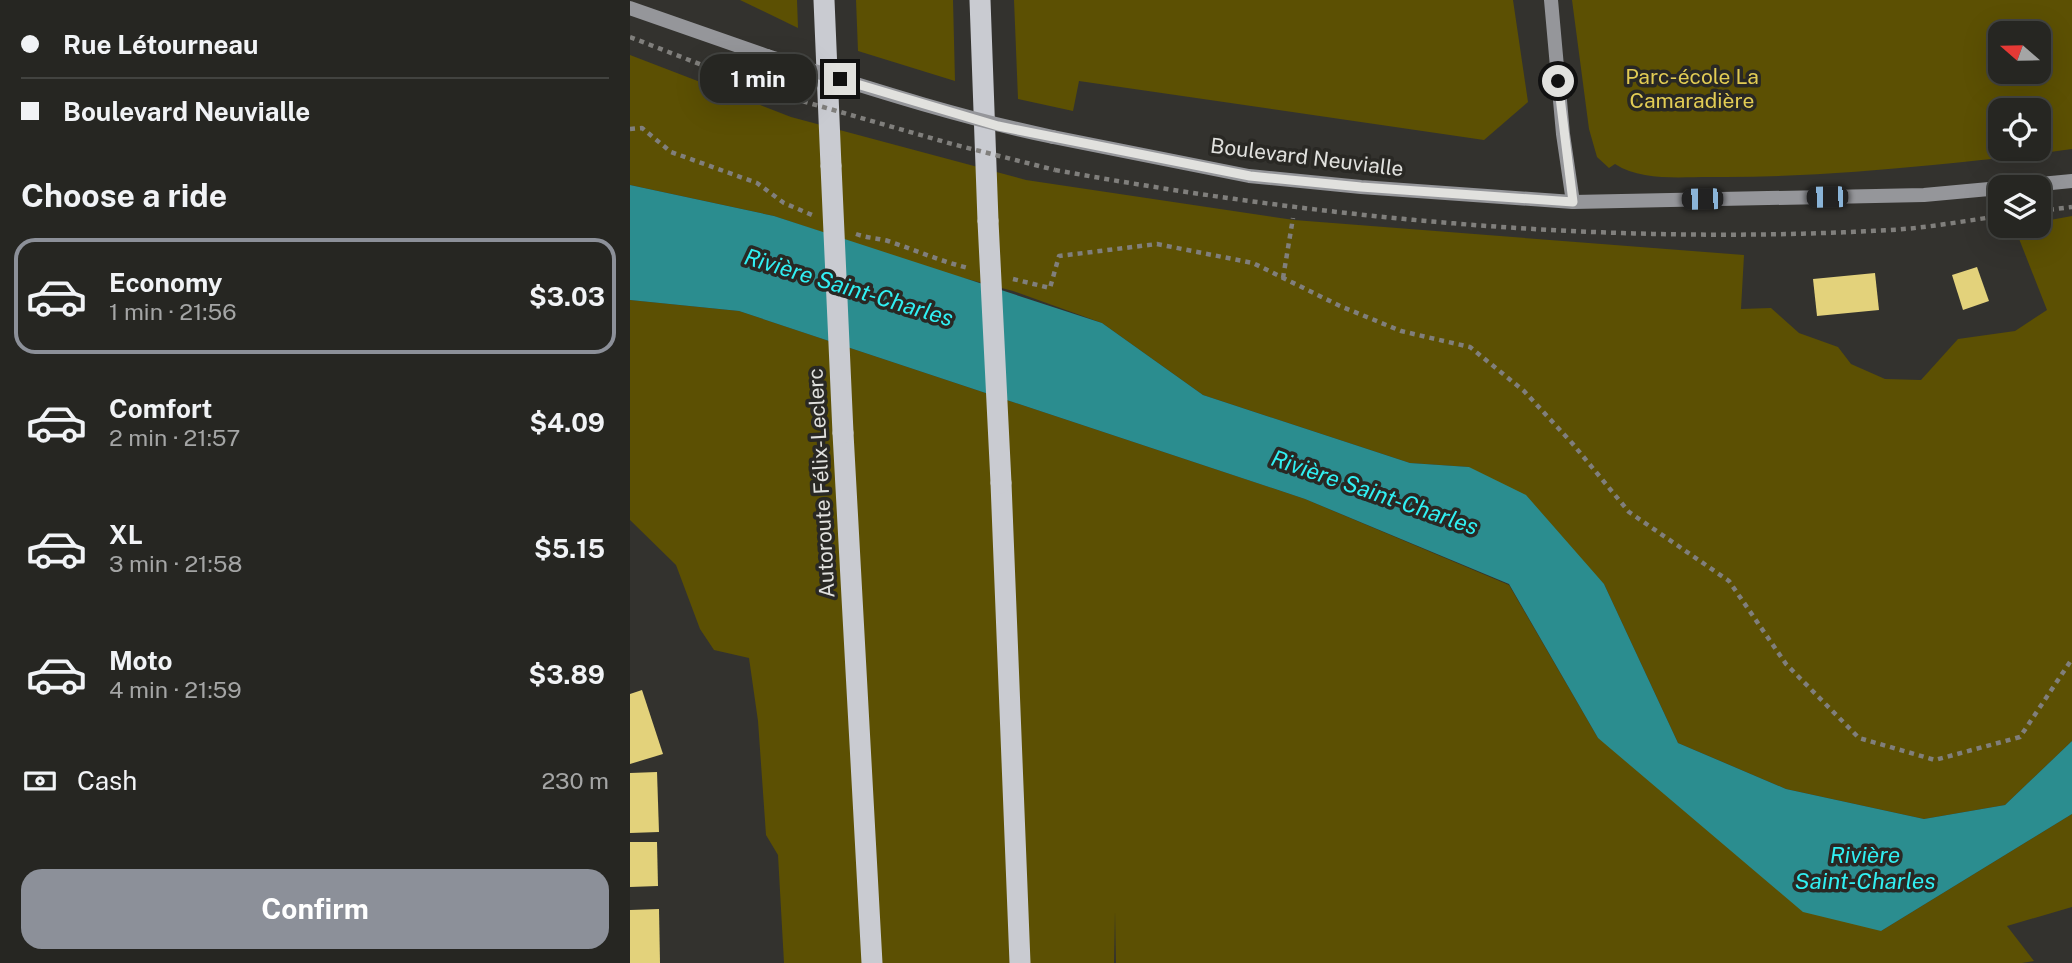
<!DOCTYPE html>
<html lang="en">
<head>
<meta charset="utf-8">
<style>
  body { margin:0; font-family:"Public Sans",sans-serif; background:#32322f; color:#f1f3f6; height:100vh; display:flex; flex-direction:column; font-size:26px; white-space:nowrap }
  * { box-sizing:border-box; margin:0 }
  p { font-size:23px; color:#a4a5a5 }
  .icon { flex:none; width:38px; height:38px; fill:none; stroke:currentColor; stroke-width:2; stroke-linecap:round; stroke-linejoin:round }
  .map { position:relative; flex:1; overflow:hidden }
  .panel { display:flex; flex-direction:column; background:#262622; width:630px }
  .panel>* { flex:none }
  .guide { display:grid; align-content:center; height:154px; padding:0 21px; background:#262622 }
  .needle { width:46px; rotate:290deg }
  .fabs { position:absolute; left:1358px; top:21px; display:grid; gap:14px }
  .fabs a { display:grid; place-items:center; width:63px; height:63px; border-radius:14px; background:#262622; box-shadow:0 7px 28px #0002,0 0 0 2px #424340; font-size:35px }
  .end { position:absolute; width:32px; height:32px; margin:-16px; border:9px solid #e1e1de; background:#111; box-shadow:0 0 0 4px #111 }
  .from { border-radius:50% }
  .bubble { position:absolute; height:49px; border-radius:21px; background:#262622; box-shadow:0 7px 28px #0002,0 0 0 2px #424340; font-size:23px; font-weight:700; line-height:49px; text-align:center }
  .car { position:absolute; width:21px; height:42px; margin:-21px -10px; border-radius:9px; box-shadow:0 0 5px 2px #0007; background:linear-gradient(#222 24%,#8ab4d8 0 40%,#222 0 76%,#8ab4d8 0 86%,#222 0) }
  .guide b { display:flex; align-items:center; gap:24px; height:66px; font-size:26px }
  .guide b+b { border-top:2px solid #424340 }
  .guide i { width:18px; height:18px; background:#f1f3f6 }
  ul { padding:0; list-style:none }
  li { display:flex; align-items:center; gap:21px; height:116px; margin:0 14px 10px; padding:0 7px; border:4px solid transparent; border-radius:21px }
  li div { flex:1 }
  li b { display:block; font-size:26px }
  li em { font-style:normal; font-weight:700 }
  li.selected { border-color:#8c9099 }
  li>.icon { width:63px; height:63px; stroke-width:1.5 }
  h2 { padding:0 21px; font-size:32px; line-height:84px }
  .pay { display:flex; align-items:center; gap:18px; height:77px; padding:0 21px; font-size:26px }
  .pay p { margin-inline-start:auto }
  .action { display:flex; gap:14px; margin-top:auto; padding:14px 21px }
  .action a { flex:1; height:80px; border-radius:21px; background:#8c9099; color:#fff; font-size:28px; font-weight:700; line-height:80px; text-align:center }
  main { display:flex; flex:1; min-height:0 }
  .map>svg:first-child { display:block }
  .green { fill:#5c5003; fill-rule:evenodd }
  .water { fill:#2b8d8f }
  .building { fill:#e3d27b }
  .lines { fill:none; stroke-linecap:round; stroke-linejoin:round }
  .path { stroke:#807f7c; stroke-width:4.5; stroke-dasharray:5 5; stroke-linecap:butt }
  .secondary { stroke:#95969a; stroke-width:14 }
  .highway { stroke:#c9cbd1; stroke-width:21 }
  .path-bridge { stroke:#807f7c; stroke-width:4.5; stroke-dasharray:5 5; stroke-linecap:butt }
  .secondary-bridge { stroke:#95969a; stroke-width:14 }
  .highway-bridge { stroke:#c9cbd1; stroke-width:21 }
  .route { stroke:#e1e1de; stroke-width:9 }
  .labels { text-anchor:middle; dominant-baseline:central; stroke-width:7; stroke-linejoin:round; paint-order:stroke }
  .park-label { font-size:21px; fill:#e2cc54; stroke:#292824 }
  .street-label { font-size:21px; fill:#e1e1de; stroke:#292824 }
  .water-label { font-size:23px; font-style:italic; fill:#31eff2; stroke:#292824 }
</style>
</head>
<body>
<main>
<section class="panel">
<div class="guide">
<b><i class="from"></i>Rue Létourneau</b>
<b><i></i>Boulevard Neuvialle</b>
</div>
<h2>Choose a ride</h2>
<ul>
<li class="selected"><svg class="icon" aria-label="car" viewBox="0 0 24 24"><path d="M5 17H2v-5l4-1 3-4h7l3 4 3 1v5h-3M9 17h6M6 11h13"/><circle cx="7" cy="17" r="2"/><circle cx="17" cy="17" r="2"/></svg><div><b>Economy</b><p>1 min · 21:56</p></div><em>$3.03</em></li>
<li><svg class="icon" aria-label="car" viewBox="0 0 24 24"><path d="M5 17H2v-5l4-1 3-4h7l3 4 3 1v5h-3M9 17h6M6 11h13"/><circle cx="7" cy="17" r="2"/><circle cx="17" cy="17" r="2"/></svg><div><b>Comfort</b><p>2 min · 21:57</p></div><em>$4.09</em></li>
<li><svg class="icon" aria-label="car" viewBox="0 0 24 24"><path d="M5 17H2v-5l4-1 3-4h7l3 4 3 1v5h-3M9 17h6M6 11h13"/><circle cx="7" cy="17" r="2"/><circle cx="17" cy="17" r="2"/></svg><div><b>XL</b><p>3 min · 21:58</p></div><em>$5.15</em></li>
<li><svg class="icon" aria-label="car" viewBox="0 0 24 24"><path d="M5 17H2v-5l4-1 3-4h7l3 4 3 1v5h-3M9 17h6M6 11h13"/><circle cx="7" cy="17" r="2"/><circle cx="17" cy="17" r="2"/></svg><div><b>Moto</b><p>4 min · 21:59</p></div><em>$3.89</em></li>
</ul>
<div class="pay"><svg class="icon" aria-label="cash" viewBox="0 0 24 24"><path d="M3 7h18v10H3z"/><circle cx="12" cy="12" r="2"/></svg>Cash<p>230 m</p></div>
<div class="action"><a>Confirm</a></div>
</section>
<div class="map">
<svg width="1442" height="963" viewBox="0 0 1442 963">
  <rect width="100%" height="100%" fill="#33322e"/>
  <g class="green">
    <path d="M110,0H167L168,28Z"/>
    <path d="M226,0H323L325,81L228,51Z"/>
    <path d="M384,0H883L898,102L854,140L449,81L443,111L388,99Z"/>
    <path d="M942,0H1442V149C1396,156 1350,160 1303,165C1229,172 1154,178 1079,177C1049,177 1011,181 985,164L979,168L967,157L959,129ZM1370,33H1409V72H1370ZM1370,110H1409V149H1370Z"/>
    <path d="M0,55L161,117L396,180L664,220L1114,255L1111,309L1141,308L1169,333L1208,347L1221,364L1255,379L1291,380L1328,339L1385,331L1417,310L1384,226H1409V222L1442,216V741L1375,805L1294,819L1156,789L1048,743L974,584L839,467L780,463L573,395L472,323L383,291L314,273L144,216L0,185Z"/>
    <path d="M0,300L109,311L675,499L879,585L968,738L1251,931L1442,814V907L1377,926L1404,961L1392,963H486L485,912L484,963H154L148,855L136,835L128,721L119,658L84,650L70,629L46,565L0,520Z"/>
  </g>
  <path class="water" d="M0,185L144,216L472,323L573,395L780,463L839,467L896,495L974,584L1048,743L1156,789L1294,819L1375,805L1442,741V814L1251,931L1173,912L968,738L879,584L675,499L109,311L0,300Z"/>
  <g class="building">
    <path d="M1347,267L1359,301L1333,310L1322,275Z"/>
    <path d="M1245,273L1249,310L1187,316L1183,279Z"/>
    <path d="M12,690L33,754L0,764V694Z"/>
    <path d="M27,772L29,832L0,833V773Z"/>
    <path d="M0,842H27L28,886L0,887Z"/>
    <path d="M29,909L30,963H0V910Z"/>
  </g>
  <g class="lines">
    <g class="path">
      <path d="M0,37L144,93"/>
      <path d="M0,129L12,128L41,152L127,183L154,203L182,215"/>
      <path d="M425,170C700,220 981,246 1260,230C1297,228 1334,221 1370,216"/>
      <path d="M1409,211L1442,207"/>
      <path d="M226,234C237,238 247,238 258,241C285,250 310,261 338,268"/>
      <path d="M653,278L663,218"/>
      <path d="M383,279L420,288L429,256L527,244L623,263L710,306L771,331L840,347L894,391L942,443L999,512L1099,581L1156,664L1229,738L1305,760L1390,737L1442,659"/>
    </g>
    <g class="secondary">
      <path d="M921,0L933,134L943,202"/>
      <path d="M0,8L137,56"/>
      <path d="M423,137L619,176L731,187L943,202L1294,195L1370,188"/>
      <path d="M1380,187L1442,181"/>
    </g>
    <g class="highway">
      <path d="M194,0L201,166"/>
      <path d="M350,0L358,221"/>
      <path d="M213,433L242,963"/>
      <path d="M371,483L390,963"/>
    </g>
    <path class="path-bridge" d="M144,93L322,144L425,170"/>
    <path class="secondary-bridge" d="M137,56C232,86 326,117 423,137"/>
    <g class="highway-bridge">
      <path d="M201,166L213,433"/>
      <path d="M358,221L371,483"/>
    </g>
  </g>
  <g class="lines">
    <path class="route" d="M210,79L368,126L620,176L731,187L943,202L928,81"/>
  </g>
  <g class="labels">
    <g class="park-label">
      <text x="1062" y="76">Parc-école La<tspan x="1062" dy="24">Camaradière</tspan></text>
    </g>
    <g class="street-label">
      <text transform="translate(677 157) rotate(7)">Boulevard Neuvialle</text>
      <text transform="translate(191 483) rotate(-93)">Autoroute Félix-Leclerc</text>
    </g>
    <g class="water-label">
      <text transform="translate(219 287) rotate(17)">Rivière Saint-Charles</text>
      <text transform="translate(745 492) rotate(19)">Rivière Saint-Charles</text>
      <text x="1235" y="854">Rivière<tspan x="1235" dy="26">Saint-Charles</tspan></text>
    </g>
  </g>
</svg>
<div class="fabs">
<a><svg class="needle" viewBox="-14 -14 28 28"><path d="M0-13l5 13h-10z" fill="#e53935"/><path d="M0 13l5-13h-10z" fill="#a4a5a5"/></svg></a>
<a><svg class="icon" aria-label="locate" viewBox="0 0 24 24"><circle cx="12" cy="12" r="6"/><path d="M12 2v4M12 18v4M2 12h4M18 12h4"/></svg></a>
<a><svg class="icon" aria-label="layers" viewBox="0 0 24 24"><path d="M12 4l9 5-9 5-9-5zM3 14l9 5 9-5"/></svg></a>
</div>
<i class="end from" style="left:928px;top:81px"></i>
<i class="end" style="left:210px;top:79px"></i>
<div class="bubble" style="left:70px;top:54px;width:116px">1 min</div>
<i class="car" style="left:1197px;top:197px;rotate:269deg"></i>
<i class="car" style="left:1072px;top:199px;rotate:269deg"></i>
</div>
</main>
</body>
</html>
